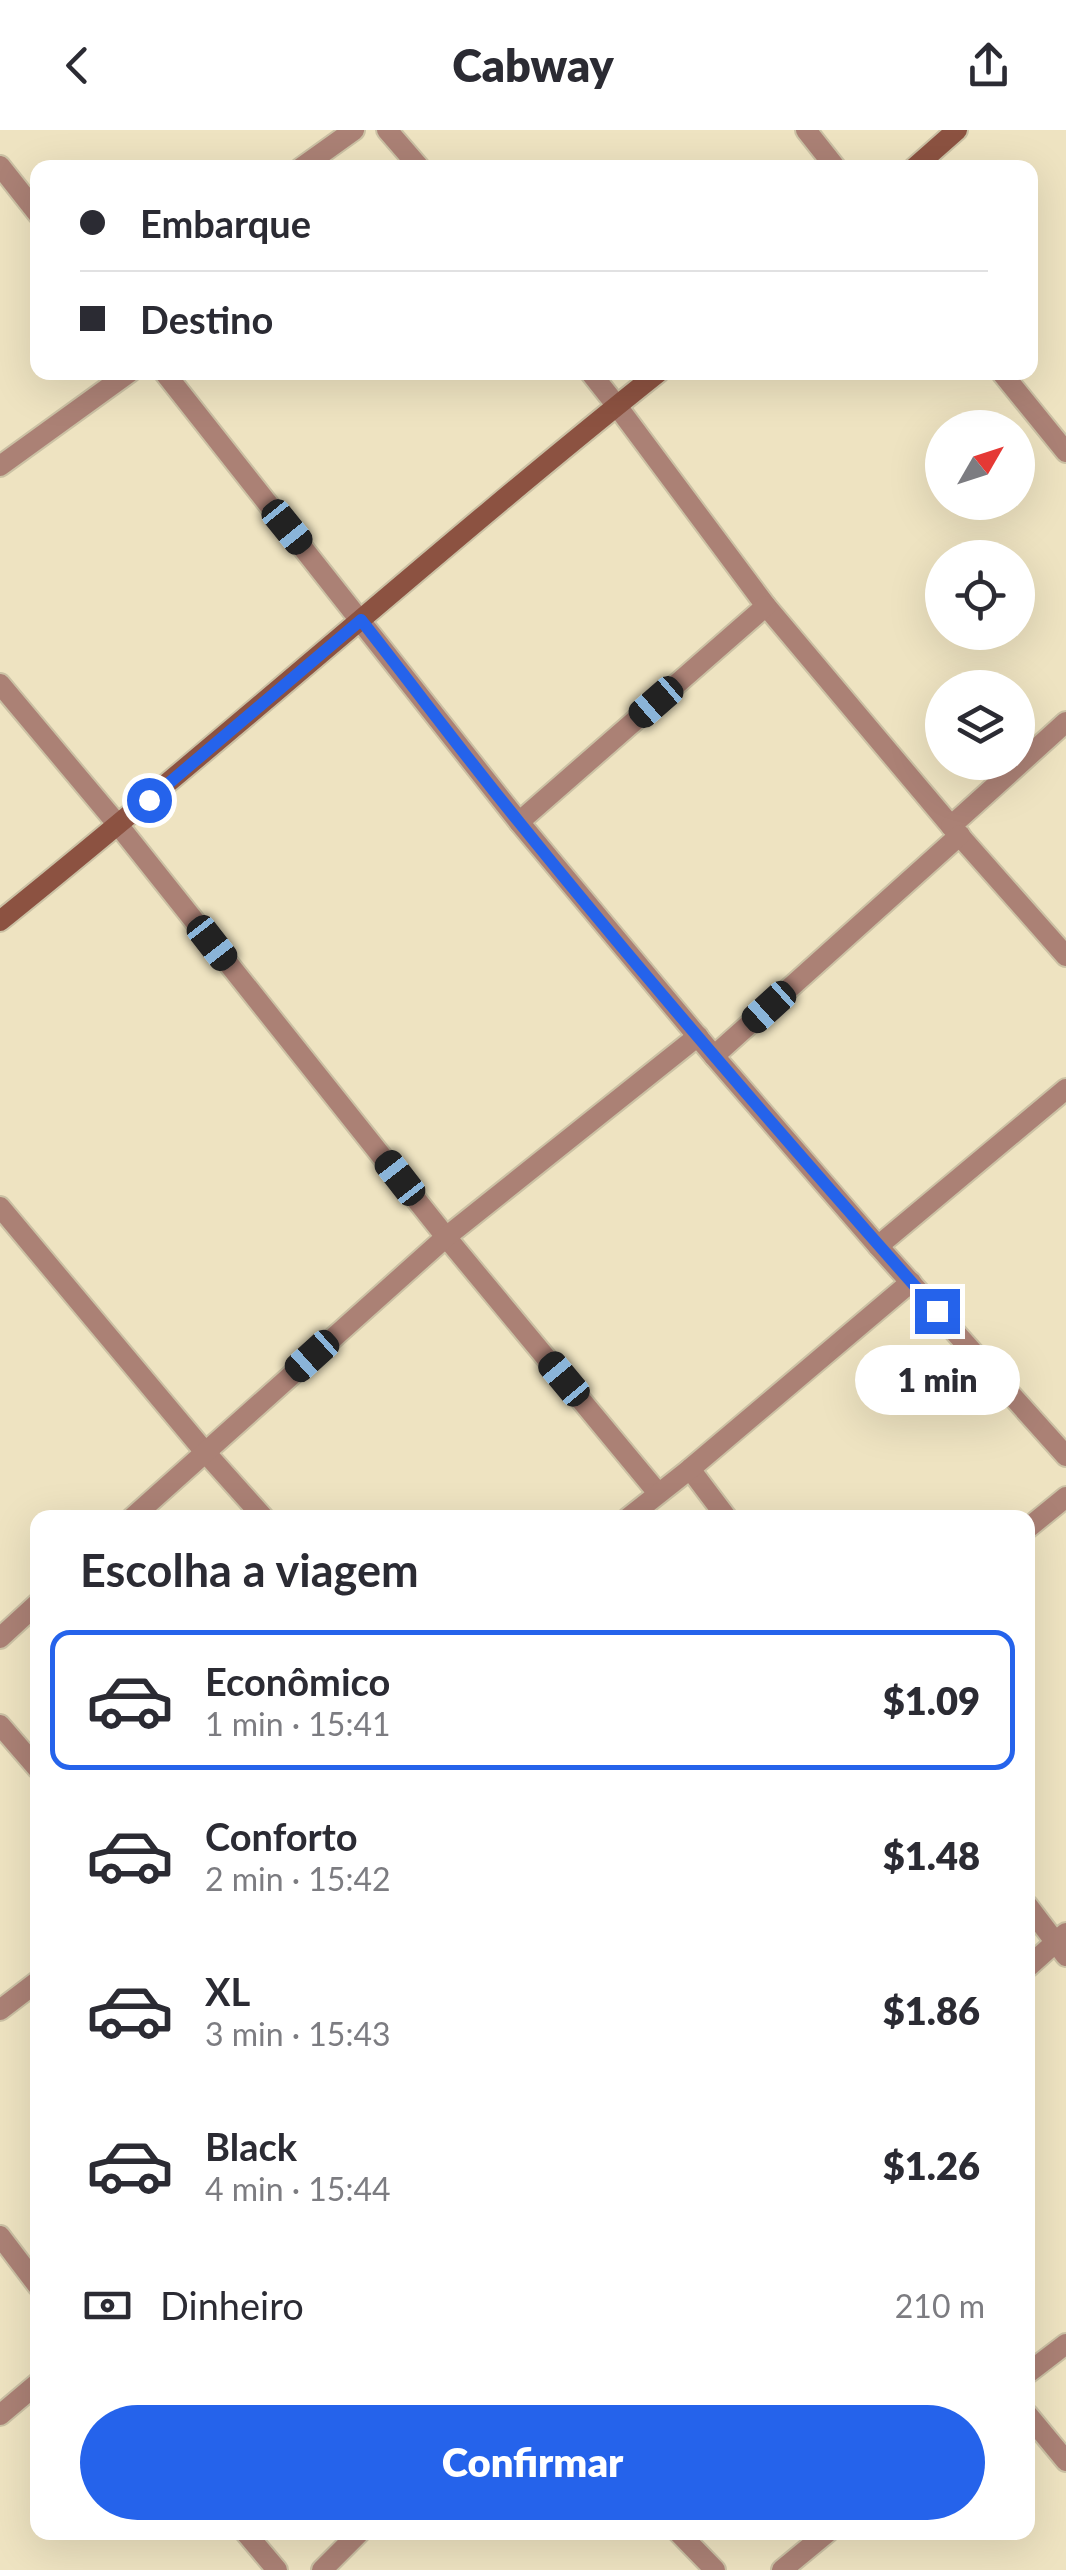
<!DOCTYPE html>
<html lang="pt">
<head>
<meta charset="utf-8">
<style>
  body { margin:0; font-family:Lato,sans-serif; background:#f2f2f3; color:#2b2b33; height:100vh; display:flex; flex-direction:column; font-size:38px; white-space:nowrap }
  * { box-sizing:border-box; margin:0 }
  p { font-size:32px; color:#7c7c81 }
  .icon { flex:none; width:55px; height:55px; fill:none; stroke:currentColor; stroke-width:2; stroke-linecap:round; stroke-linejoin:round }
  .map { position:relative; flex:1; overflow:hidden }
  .details { position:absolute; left:30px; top:1380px; width:1005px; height:1030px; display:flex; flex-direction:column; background:#fff; border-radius:20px; box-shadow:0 10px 40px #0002 }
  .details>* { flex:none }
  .hud { position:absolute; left:30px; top:30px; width:1008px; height:220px; border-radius:20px; box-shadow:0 10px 40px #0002; display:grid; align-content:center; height:220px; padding:0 50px; background:#fff }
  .needle { width:65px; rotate:51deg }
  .fabs { position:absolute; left:925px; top:280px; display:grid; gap:20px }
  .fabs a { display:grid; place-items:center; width:110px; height:110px; border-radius:50%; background:#fff; box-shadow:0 10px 40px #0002; font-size:50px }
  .end { position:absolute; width:45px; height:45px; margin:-22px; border:12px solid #2563eb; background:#fff; box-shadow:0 0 0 5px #fff }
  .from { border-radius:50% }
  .bubble { position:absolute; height:70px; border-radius:35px; background:#fff; box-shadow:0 10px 40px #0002; font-size:32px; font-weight:800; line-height:70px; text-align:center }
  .car { position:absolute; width:30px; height:60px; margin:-30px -15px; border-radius:12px; box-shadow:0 0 8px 2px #0007; background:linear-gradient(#222 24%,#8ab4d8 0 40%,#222 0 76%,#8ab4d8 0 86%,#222 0) }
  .hud b { display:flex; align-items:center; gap:35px; height:95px; font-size:38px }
  .hud b+b { border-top:2px solid #e1e1e2 }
  .hud i { width:25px; height:25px; background:#2b2b33 }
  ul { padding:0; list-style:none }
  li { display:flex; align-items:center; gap:30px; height:140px; margin:0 20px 15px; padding:0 30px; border:5px solid transparent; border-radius:20px }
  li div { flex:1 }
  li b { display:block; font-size:38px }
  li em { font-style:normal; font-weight:800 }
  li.on { border-color:#2563eb }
  li>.icon { width:90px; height:90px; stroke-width:1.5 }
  h2 { padding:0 50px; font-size:45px; line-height:120px }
  .pay { display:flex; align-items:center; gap:25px; height:110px; padding:0 50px; font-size:38px }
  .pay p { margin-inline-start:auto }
  .primary-button { display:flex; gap:20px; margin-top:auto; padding:20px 50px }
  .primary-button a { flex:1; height:115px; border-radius:60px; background:#2563eb; color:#fff; font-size:40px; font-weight:800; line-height:115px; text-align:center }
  header { display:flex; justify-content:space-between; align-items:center; height:130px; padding:0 50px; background:#fff; font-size:45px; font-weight:800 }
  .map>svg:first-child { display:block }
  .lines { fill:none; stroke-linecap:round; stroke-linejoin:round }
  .street-casing { stroke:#cbc1a4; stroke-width:24 }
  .secondary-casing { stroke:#cbc1a4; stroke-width:24 }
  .street { stroke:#ab8175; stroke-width:20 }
  .secondary { stroke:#8c5241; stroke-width:20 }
  .route { stroke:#2563eb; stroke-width:12 }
</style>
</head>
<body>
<header><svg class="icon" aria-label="back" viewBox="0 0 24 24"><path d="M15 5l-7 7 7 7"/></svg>Cabway<svg class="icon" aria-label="share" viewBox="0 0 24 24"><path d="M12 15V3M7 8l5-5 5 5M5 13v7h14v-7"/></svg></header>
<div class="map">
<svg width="1066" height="2440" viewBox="0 0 1066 2440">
  <rect width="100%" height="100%" fill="#eee3c1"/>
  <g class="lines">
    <g class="street-casing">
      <g id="street">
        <path d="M387,0L420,38"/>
        <path d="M806,0L836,38"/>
        <path d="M0,36L38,84"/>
        <path d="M301,38L354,0"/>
        <path d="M164,242L519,692L714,926L878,1116L1066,1326"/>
        <path d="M590,242L617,276L766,476L951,696L1066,826"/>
        <path d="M1001,242L1066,322"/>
        <path d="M0,336L130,242"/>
        <path d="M0,554L119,696L446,1107L658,1363"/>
        <path d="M519,692L766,476"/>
        <path d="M951,696L1066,592"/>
        <path d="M714,926L960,705"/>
        <path d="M0,1077L205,1322L264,1388"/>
        <path d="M878,1116L1066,959"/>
        <path d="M690,1339L727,1388"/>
        <path d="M132,1388L446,1107L698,906"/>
        <path d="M628,1388L690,1339L911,1152"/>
        <path d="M1028,1398L1066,1367"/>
        <path d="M0,1508L38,1473"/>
        <path d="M0,1595L38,1639"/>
        <path d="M1028,1776L1066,1826"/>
        <path d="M1028,1837L1066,1803"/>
        <path d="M0,1880L38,1851"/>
        <path d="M0,2106L38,2156"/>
        <path d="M1028,2243L1066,2214"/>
        <path d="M0,2285L38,2253"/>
        <path d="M1028,2285L1066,2331"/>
        <path d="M245,2402L277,2440"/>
        <path d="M678,2402L715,2440"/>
        <path d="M322,2440L360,2402"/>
        <path d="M782,2440L828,2402"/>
      </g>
    </g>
    <g class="secondary-casing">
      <g id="secondary">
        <path d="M914,38L957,0"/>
        <path d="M0,791C223,612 436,420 659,242"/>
      </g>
    </g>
    <use href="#street" class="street"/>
    <use href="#secondary" class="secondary"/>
  </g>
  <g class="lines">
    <path class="route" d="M149,670L361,490C414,557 465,626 519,692C654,859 795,1021 937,1181"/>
  </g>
</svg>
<div class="fabs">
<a><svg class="needle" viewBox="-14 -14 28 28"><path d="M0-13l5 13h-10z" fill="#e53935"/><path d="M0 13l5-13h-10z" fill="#7c7c81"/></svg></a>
<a><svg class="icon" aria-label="locate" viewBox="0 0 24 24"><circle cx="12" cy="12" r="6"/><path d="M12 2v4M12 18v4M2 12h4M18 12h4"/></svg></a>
<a><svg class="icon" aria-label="layers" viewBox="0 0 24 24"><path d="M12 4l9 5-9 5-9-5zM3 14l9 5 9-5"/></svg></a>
</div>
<i class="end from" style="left:149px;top:670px"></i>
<i class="end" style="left:937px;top:1181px"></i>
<div class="bubble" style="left:855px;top:1215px;width:165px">1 min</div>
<i class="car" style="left:287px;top:397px;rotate:141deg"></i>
<i class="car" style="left:656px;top:572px;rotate:229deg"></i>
<i class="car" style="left:212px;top:813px;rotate:142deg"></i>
<i class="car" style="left:769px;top:877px;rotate:228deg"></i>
<i class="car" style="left:400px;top:1048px;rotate:322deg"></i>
<i class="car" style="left:312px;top:1226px;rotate:228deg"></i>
<i class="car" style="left:564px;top:1249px;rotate:320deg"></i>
<div class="hud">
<b><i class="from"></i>Embarque</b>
<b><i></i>Destino</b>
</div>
<section class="details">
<h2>Escolha a viagem</h2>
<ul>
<li class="on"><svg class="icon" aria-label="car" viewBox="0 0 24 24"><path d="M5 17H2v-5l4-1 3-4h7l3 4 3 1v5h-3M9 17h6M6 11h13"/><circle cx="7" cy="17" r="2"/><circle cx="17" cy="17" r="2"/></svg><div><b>Econômico</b><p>1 min · 15:41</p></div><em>$1.09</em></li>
<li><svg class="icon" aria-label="car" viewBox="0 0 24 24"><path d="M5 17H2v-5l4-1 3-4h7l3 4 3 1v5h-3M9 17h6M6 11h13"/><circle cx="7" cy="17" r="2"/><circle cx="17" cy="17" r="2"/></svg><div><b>Conforto</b><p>2 min · 15:42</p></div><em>$1.48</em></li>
<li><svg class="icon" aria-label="car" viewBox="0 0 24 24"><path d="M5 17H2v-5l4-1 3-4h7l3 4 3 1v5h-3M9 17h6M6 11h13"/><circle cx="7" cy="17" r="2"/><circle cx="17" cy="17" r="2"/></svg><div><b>XL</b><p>3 min · 15:43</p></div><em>$1.86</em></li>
<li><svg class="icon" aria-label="car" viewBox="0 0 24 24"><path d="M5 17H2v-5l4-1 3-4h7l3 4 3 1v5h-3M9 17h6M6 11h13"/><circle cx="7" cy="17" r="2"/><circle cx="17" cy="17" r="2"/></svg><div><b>Black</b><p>4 min · 15:44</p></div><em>$1.26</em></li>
</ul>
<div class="pay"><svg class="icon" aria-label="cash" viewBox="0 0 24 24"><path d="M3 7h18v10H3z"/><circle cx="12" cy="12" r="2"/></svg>Dinheiro<p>210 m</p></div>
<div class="primary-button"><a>Confirmar</a></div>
</section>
</div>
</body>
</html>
